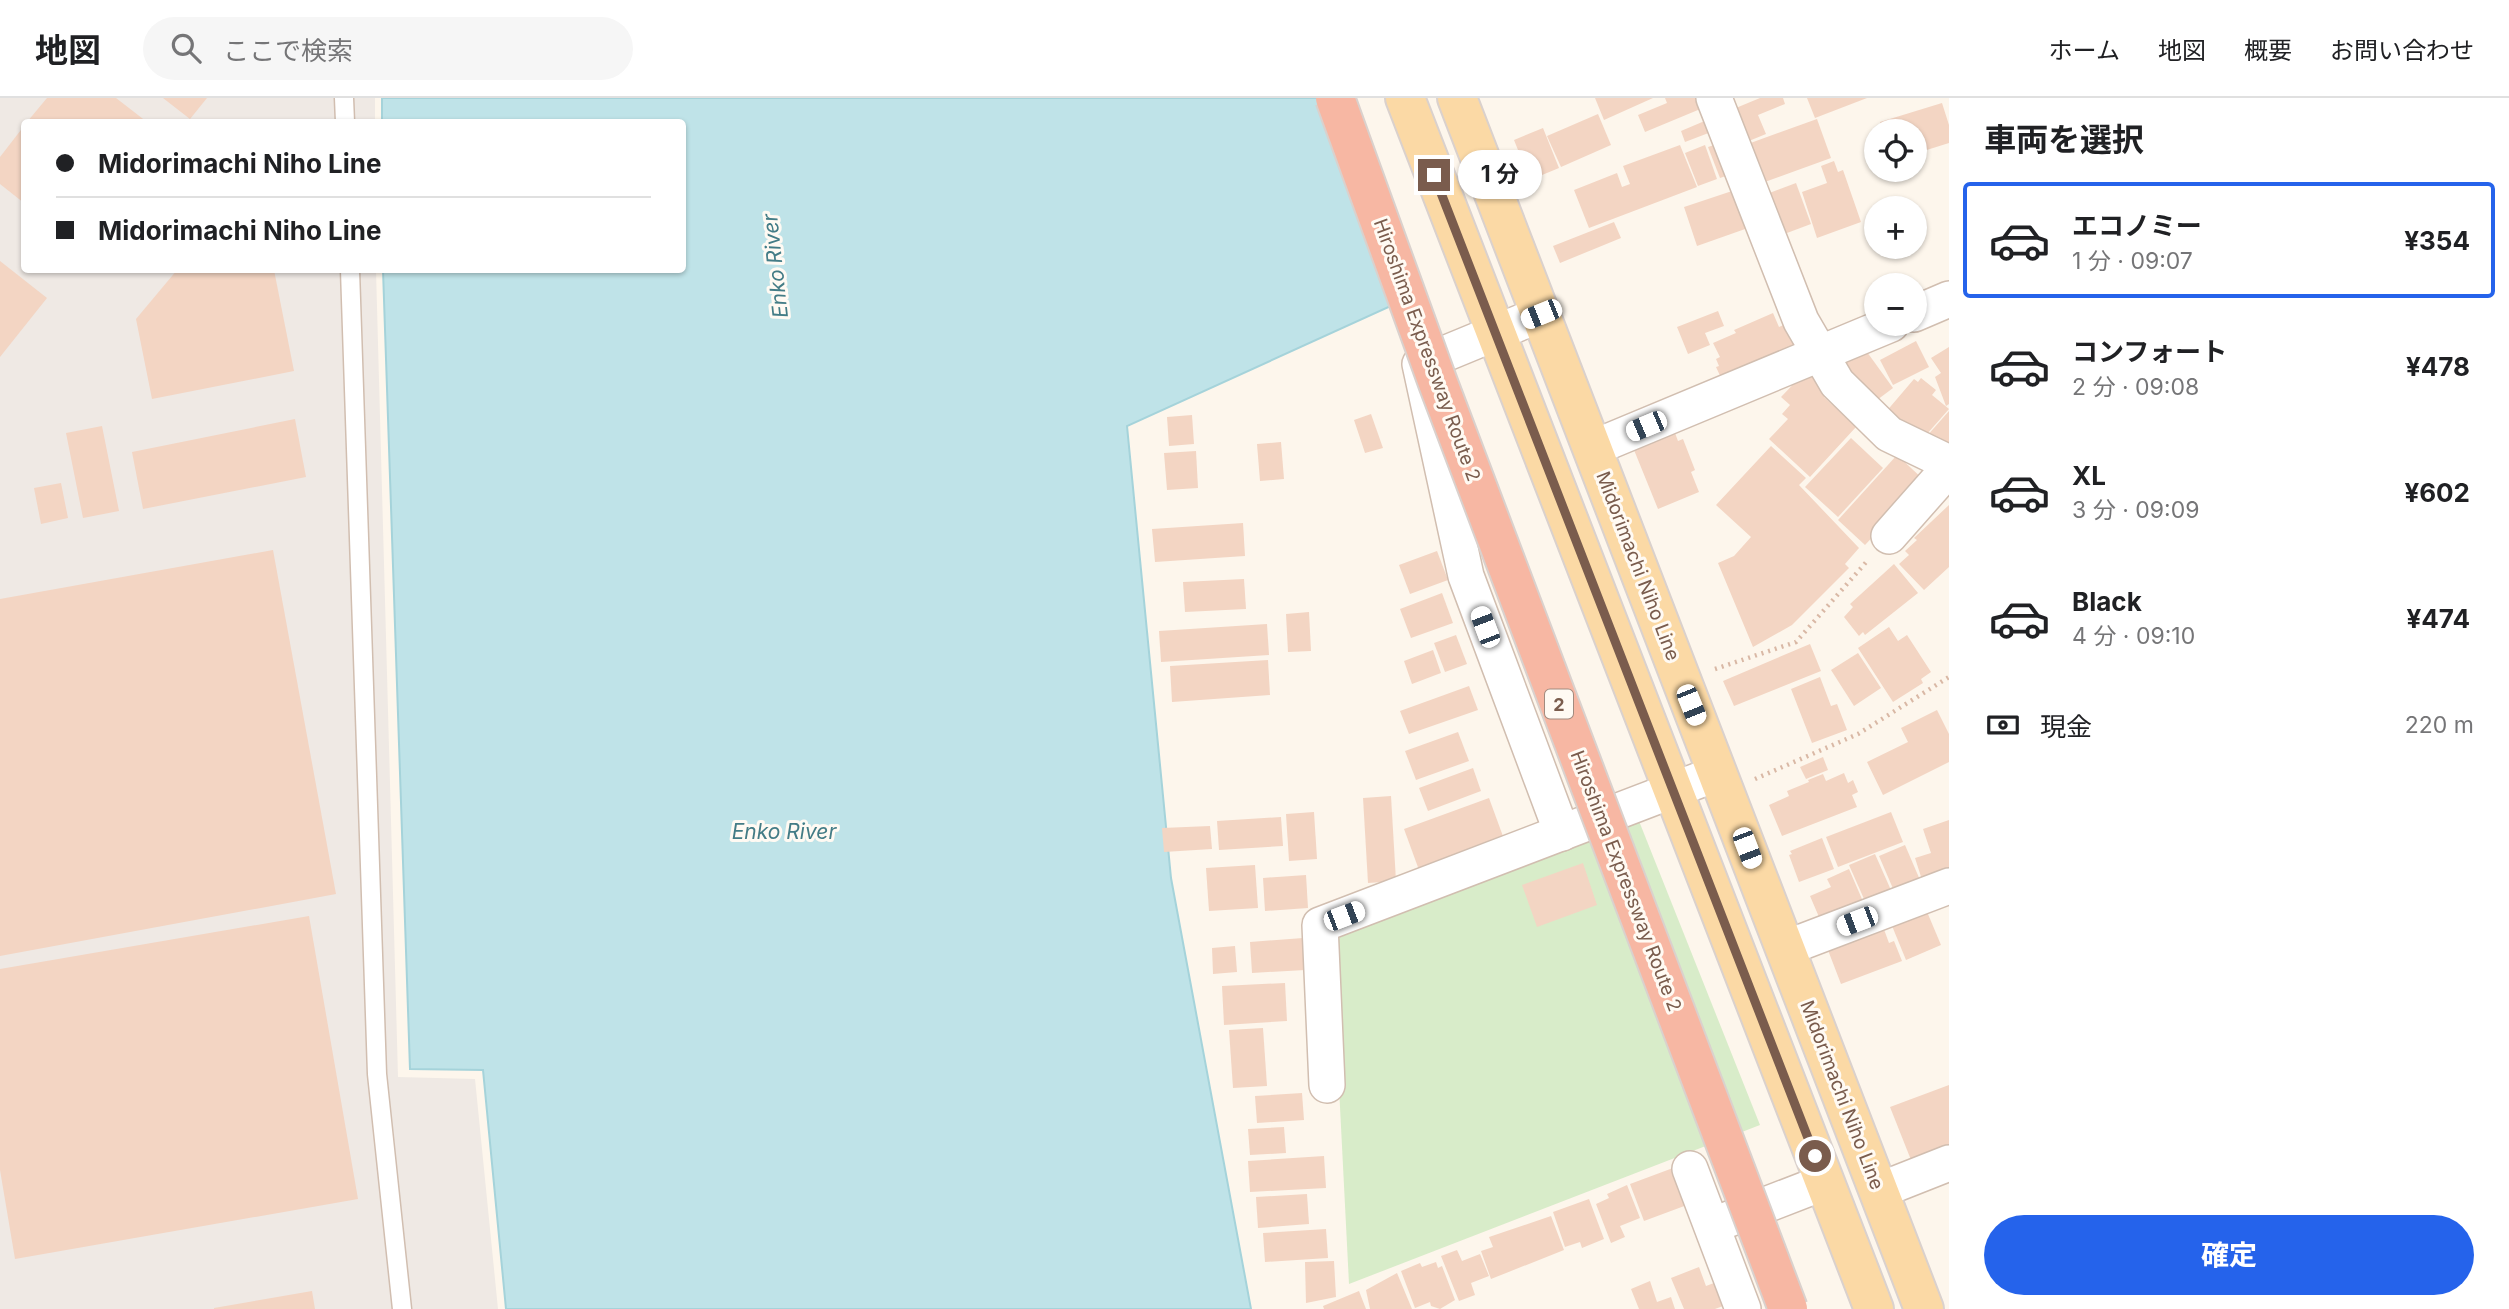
<!DOCTYPE html>
<html lang="ja">
<head>
<meta charset="utf-8">
<style>
  body { margin:0; font-family:Inter,"Noto Sans JP",sans-serif; background:#f6f6f6; color:#202124; height:100vh; display:flex; flex-direction:column; font-size:26px; white-space:nowrap }
  * { box-sizing:border-box; margin:0 }
  p { font-size:23px; color:#757577 }
  .icon { flex:none; width:38px; height:38px; fill:none; stroke:currentColor; stroke-width:2; stroke-linecap:round; stroke-linejoin:round }
  .map { position:relative; flex:1; overflow:hidden }
  .details { display:flex; flex-direction:column; background:#fff; width:560px }
  .details>* { flex:none }
  .banner { position:absolute; left:21px; top:21px; width:665px; height:154px; border-radius:7px; box-shadow:0 2px 5px #0004; display:grid; align-content:center; height:154px; padding:0 35px; background:#fff }
  .controls { position:absolute; left:1864px; top:21px; display:grid; gap:14px }
  .controls a { display:grid; place-items:center; width:63px; height:63px; border-radius:50%; background:#fff; box-shadow:0 2px 5px #0004; font-size:35px }
  .end { position:absolute; width:32px; height:32px; margin:-16px; border:9px solid #7a5c4d; background:#fff; box-shadow:0 0 0 4px #fff }
  .from { border-radius:50% }
  .bubble { position:absolute; height:49px; border-radius:24px; background:#fff; box-shadow:0 2px 5px #0004; font-size:23px; font-weight:700; line-height:49px; text-align:center }
  .car { position:absolute; width:21px; height:42px; margin:-21px -10px; border-radius:9px; box-shadow:0 0 5px 2px #0007; background:linear-gradient(#fff 24%,#345 0 40%,#fff 0 76%,#345 0 86%,#fff 0) }
  .banner b { display:flex; align-items:center; gap:24px; height:66px; font-size:26px }
  .banner b+b { border-top:2px solid #e0e0e0 }
  .banner i { width:18px; height:18px; background:#202124 }
  ul { padding:0; list-style:none }
  li { display:flex; align-items:center; gap:21px; height:116px; margin:0 14px 10px; padding:0 21px; border:4px solid transparent; border-radius:7px }
  li div { flex:1 }
  li b { display:block; font-size:26px }
  li em { font-style:normal; font-weight:700 }
  li.current { border-color:#2563eb }
  li>.icon { width:63px; height:63px; stroke-width:1.5 }
  h2 { padding:0 35px; font-size:32px; line-height:84px }
  .pay { display:flex; align-items:center; gap:18px; height:77px; padding:0 35px; font-size:26px }
  .pay p { margin-inline-start:auto }
  .primary-button { display:flex; gap:14px; margin-top:auto; padding:14px 35px }
  .primary-button a { flex:1; height:80px; border-radius:42px; background:#2563eb; color:#fff; font-size:28px; font-weight:700; line-height:80px; text-align:center }
  header { display:flex; align-items:center; gap:42px; box-sizing:border-box; height:98px; padding:0 35px; background:#fff; border-bottom:2px solid #e0e0e0 }
  header strong { font-size:33px }
  nav { display:flex; gap:38px; margin-inline-start:auto; font-size:24px }
  .search { width:490px; height:63px; background:#f6f6f6; display:flex; align-items:center; gap:18px; box-sizing:border-box; padding:0 24px; border-radius:38px; color:#757577; font-size:26px }
  main { display:flex; flex:1; min-height:0 }
  .map>svg:first-child { display:block }
  .industrial { fill:#efe9e4 }
  .green { fill:#d8ecc9 }
  .water { fill:#bfe3e8; stroke:#a5d3da; stroke-width:2 }
  .building { fill:#f3d5c3 }
  .lines { fill:none; stroke-linecap:round; stroke-linejoin:round }
  .service-casing { stroke:#d1beb0; stroke-width:21 }
  .minor-casing { stroke:#d1beb0; stroke-width:38 }
  .primary-casing { stroke:#dad1cd; stroke-width:42 }
  .path { stroke:#d9b8a5; stroke-width:4.5; stroke-dasharray:2 5; stroke-linecap:butt }
  .service { stroke:#fff; stroke-width:18 }
  .minor { stroke:#fff; stroke-width:35 }
  .primary { stroke:#fbd9a5; stroke-width:38 }
  .motorway-bridge-casing { stroke:#dad1cd; stroke-width:42; stroke-linecap:butt }
  .motorway-bridge { stroke:#f7b7a3; stroke-width:38 }
  .route { stroke:#7a5c4d; stroke-width:9 }
  .labels { text-anchor:middle; dominant-baseline:central; stroke-width:6; stroke-linejoin:round; paint-order:stroke }
  .shield { fill:#fffaf3; stroke:#a28b7f; stroke-width:2 }
  .shield-label { font-size:18px; font-weight:bold; fill:#7a5c4d }
  .street-label { font-size:19px; fill:#7a5c4d; stroke:#fffaf3 }
  .water-label { font-size:21px; font-style:italic; fill:#437c86; stroke:#fffaf3 }
</style>
</head>
<body>
<header>
<strong>地図</strong>
<div class="search"><svg class="icon" aria-label="search" viewBox="0 0 24 24"><circle cx="10" cy="10" r="6"/><path d="M15 15l6 6"/></svg>ここで検索</div>
<nav><a>ホーム</a><a>地図</a><a>概要</a><a>お問い合わせ</a></nav>
</header>
<main>
<div class="map">
<svg width="1949" height="1211" viewBox="0 0 1949 1211">
  <rect width="100%" height="100%" fill="#fdf6ec"/>
  <path class="industrial" d="M0,0H375V24H24V172H376L398,979L475,981L498,1211H0Z"/>
  <path class="green" d="M1637,718L1760,1027L1349,1186L1331,832Z"/>
  <path class="water" d="M382,0H1324L1404,202L1127,328L1171,780L1251,1211H506L483,972L410,971L383,172H682V24H382Z"/>
  <g class="building">
    <path d="M47,0H116L147,24H27Z"/>
    <path d="M163,0H207L190,21Z"/>
    <path d="M1595,0H1653L1604,22Z"/>
    <path d="M1665,0H1707L1710,7L1645,34L1638,17L1667,5Z"/>
    <path d="M1760,0H1783L1785,6L1758,17L1766,36L1744,45L1731,12Z"/>
    <path d="M1807,0H1867L1815,20Z"/>
    <path d="M1942,5L1949,27V45L1914,56V33H1883L1880,24Z"/>
    <path d="M1598,16L1611,47L1561,69L1547,38Z"/>
    <path d="M1714,19L1719,31L1685,44L1681,33Z"/>
    <path d="M1817,21L1831,60L1762,85L1745,47Z"/>
    <path d="M24,28V105L0,86V59Z"/>
    <path d="M1543,30L1559,70L1530,82L1514,42Z"/>
    <path d="M1726,43L1738,74L1720,80L1708,49Z"/>
    <path d="M1680,47L1697,89L1589,130L1574,92L1617,75L1622,89L1630,86L1623,68Z"/>
    <path d="M1705,47L1717,81L1698,88L1685,55Z"/>
    <path d="M1834,63L1838,74L1843,72L1861,124L1817,140L1802,94L1827,85L1821,68Z"/>
    <path d="M1796,85L1811,126L1779,138L1764,97Z"/>
    <path d="M1735,92L1748,130L1697,148L1684,109Z"/>
    <path d="M1614,124L1621,140L1560,165L1553,148Z"/>
    <path d="M0,163L47,200L0,259Z"/>
    <path d="M177,172H274L294,273L152,301L136,221Z"/>
    <path d="M1718,213L1724,228L1705,235L1710,247L1688,256L1677,229Z"/>
    <path d="M1773,215L1779,229L1793,223L1806,253L1723,284L1716,269L1719,268L1716,261L1720,259L1713,245L1736,235L1734,232Z"/>
    <path d="M1916,243L1929,269L1893,287L1880,262Z"/>
    <path d="M1949,249V306L1946,308L1935,279L1941,275L1931,260Z"/>
    <path d="M1860,252L1867,254L1893,290L1865,311L1835,270Z"/>
    <path d="M1806,273L1829,293L1824,299L1856,329L1810,379L1769,341L1788,321L1782,316L1790,307L1781,299Z"/>
    <path d="M1921,280L1936,292L1932,297L1949,311L1919,345L1885,315L1914,281L1918,284Z"/>
    <path d="M1949,313V354L1926,339Z"/>
    <path d="M1371,316L1383,350L1365,355L1354,322Z"/>
    <path d="M1192,317L1194,346L1169,348L1167,319Z"/>
    <path d="M295,321L306,379L143,411L132,354Z"/>
    <path d="M102,328L119,413L83,420L66,335Z"/>
    <path d="M1675,335L1678,343L1683,341L1695,372L1691,374L1699,394L1658,411L1634,352Z"/>
    <path d="M1851,340L1883,370L1838,419L1805,389Z"/>
    <path d="M1281,344L1284,381L1260,383L1257,346Z"/>
    <path d="M1771,348L1806,380L1799,387L1859,450L1845,466L1849,470L1792,527L1753,549L1718,465L1734,458L1751,439L1716,407Z"/>
    <path d="M1196,353L1198,390L1167,392L1164,355Z"/>
    <path d="M1897,357L1925,383L1865,447L1838,422Z"/>
    <path d="M61,385L68,420L41,426L34,390Z"/>
    <path d="M1949,407V469L1924,492L1899,466L1909,457L1905,453L1917,442L1914,440Z"/>
    <path d="M1243,425L1245,458L1155,464L1152,431Z"/>
    <path d="M273,452L336,796L0,858V501Z"/>
    <path d="M1437,453L1448,482L1410,496L1399,467Z"/>
    <path d="M1894,466L1918,495L1865,537L1863,534L1859,538L1844,519L1853,509L1850,506Z"/>
    <path d="M1244,481L1246,511L1185,514L1183,484Z"/>
    <path d="M1442,495L1453,525L1411,540L1400,511Z"/>
    <path d="M1309,514L1311,553L1288,554L1286,516Z"/>
    <path d="M1267,526L1269,557L1161,564L1159,533Z"/>
    <path d="M1889,529L1898,543L1907,537L1931,574L1921,581L1923,585L1893,604L1858,550Z"/>
    <path d="M1456,537L1467,566L1445,574L1434,545Z"/>
    <path d="M1810,546L1821,573L1734,608L1723,583Z"/>
    <path d="M1433,552L1441,575L1412,586L1404,563Z"/>
    <path d="M1858,555L1881,590L1854,608L1831,572Z"/>
    <path d="M1268,562L1270,597L1172,604L1170,568Z"/>
    <path d="M1820,579L1831,608L1837,606L1847,632L1812,645L1791,591Z"/>
    <path d="M1469,588L1478,612L1409,636L1400,613Z"/>
    <path d="M1937,612L1949,636V664L1883,697L1867,664L1908,644L1901,630Z"/>
    <path d="M1458,634L1469,663L1416,682L1405,653Z"/>
    <path d="M1823,659L1828,672L1806,681L1800,669Z"/>
    <path d="M1473,670L1481,693L1428,713L1419,690Z"/>
    <path d="M1844,675L1848,685L1853,682L1858,694L1852,697L1857,709L1782,738L1769,707L1789,698L1787,693L1809,684L1808,682L1823,676L1826,683Z"/>
    <path d="M1391,698L1396,783L1368,785L1363,700Z"/>
    <path d="M1489,700L1504,741L1419,772L1404,731Z"/>
    <path d="M1314,714L1317,761L1289,763L1286,716Z"/>
    <path d="M1891,714L1903,744L1838,769L1826,739Z"/>
    <path d="M1281,719L1283,748L1219,752L1217,723Z"/>
    <path d="M1949,722V779L1924,788L1915,760L1931,755L1923,731Z"/>
    <path d="M1210,728L1212,751L1164,754L1162,730Z"/>
    <path d="M1822,740L1834,771L1799,784L1789,757L1792,756L1790,753Z"/>
    <path d="M1905,747L1920,782L1894,793L1879,758Z"/>
    <path d="M1875,756L1894,799L1868,810L1849,767Z"/>
    <path d="M1583,765L1597,807L1537,829L1522,787Z"/>
    <path d="M1255,767L1258,810L1209,813L1206,770Z"/>
    <path d="M1849,771L1865,808L1819,819L1810,798L1831,789L1827,781Z"/>
    <path d="M1306,777L1308,810L1265,813L1263,780Z"/>
    <path d="M1925,809L1941,847L1906,862L1890,823Z"/>
    <path d="M309,818L358,1101L15,1161L0,1072V871Z"/>
    <path d="M1882,826L1889,845L1894,843L1902,863L1841,886L1826,847Z"/>
    <path d="M1303,840L1305,872L1252,875L1250,844Z"/>
    <path d="M1235,848L1237,874L1213,876L1212,850Z"/>
    <path d="M1285,885L1287,923L1224,927L1222,888Z"/>
    <path d="M1263,930L1267,988L1233,990L1229,932Z"/>
    <path d="M1949,987V1053L1913,1067L1890,1009Z"/>
    <path d="M1302,995L1304,1022L1257,1025L1255,998Z"/>
    <path d="M1284,1029L1286,1055L1250,1057L1248,1031Z"/>
    <path d="M1324,1058L1326,1090L1250,1094L1248,1063Z"/>
    <path d="M1673,1070L1687,1107L1644,1123L1630,1086Z"/>
    <path d="M1627,1087L1640,1120L1620,1128L1625,1139L1611,1145L1596,1106L1609,1100L1607,1096Z"/>
    <path d="M1307,1096L1309,1126L1258,1130L1256,1099Z"/>
    <path d="M1589,1101L1604,1141L1582,1150L1580,1144L1565,1149L1553,1114Z"/>
    <path d="M1551,1118L1564,1152L1491,1181L1481,1153L1493,1149L1489,1139Z"/>
    <path d="M1326,1131L1328,1160L1265,1164L1263,1135Z"/>
    <path d="M1457,1152L1462,1163L1480,1156L1489,1178L1471,1185L1475,1197L1459,1203L1441,1158Z"/>
    <path d="M1334,1163L1336,1199L1306,1205L1305,1164Z"/>
    <path d="M1436,1164L1438,1170L1442,1168L1455,1202L1440,1211L1431,1208L1430,1204L1415,1210L1401,1173L1420,1165L1422,1169Z"/>
    <path d="M1699,1169L1706,1188L1714,1185L1723,1208L1715,1211H1684L1671,1180Z"/>
    <path d="M1397,1175L1412,1211H1370L1366,1192Z"/>
    <path d="M1650,1183L1657,1204L1671,1199L1675,1211H1639L1631,1191Z"/>
    <path d="M312,1193L315,1211H214V1210Z"/>
    <path d="M1359,1193L1366,1211H1324L1323,1208Z"/>
  </g>
  <g class="lines">
    <g class="service-casing">
      <g id="service">
        <path d="M344,0L345,24"/>
        <path d="M350,172L377,976L402,1211"/>
      </g>
    </g>
    <g class="minor-casing">
      <g id="minor">
        <path d="M1714,0L1801,223L1837,285L1889,336L1949,365"/>
        <path d="M1541,216L1420,266L1466,478L1562,735"/>
        <path d="M1914,216L1949,201"/>
        <path d="M1593,350L1891,226"/>
        <path d="M1889,438L1949,370"/>
        <path d="M1786,850L1949,788"/>
        <path d="M1327,987L1320,827L1718,675"/>
        <path d="M1690,1071L1743,1211"/>
        <path d="M1878,1093L1949,1065"/>
        <path d="M1724,1123L1825,1084"/>
      </g>
    </g>
    <g class="primary-casing">
      <g id="primary">
        <path d="M1405,0L1874,1211"/>
        <path d="M1457,0L1924,1211"/>
      </g>
    </g>
    <g class="path">
      <path d="M1715,571L1796,544L1868,462"/>
      <path d="M1755,681L1858,636L1949,579"/>
    </g>
    <use href="#service" class="service"/>
    <use href="#minor" class="minor"/>
    <use href="#primary" class="primary"/>
    <g class="motorway-bridge-casing">
      <path id="motorway-bridge" d="M1335,0L1438,285L1788,1211"/>
    </g>
    <use href="#motorway-bridge" class="motorway-bridge"/>
  </g>
  <g class="lines">
    <path class="route" d="M1434,77L1815,1058"/>
  </g>
  <g class="labels">
    <rect class="shield" x="1545" y="591.5" width="28" height="29" rx="5"/>
    <g class="shield-label">
      <text x="1559" y="606">2</text>
    </g>
    <g class="street-label">
      <text transform="translate(1427 252) rotate(70)">Hiroshima Expressway Route 2</text>
      <text transform="translate(1638 468) rotate(69)">Midorimachi Niho Line</text>
      <text transform="translate(1626 783) rotate(69)">Hiroshima Expressway Route 2</text>
      <text transform="translate(1842 997) rotate(69)">Midorimachi Niho Line</text>
    </g>
    <g class="water-label">
      <text transform="translate(775 168) rotate(-96)">Enko River</text>
      <text x="784" y="733">Enko River</text>
    </g>
  </g>
</svg>
<div class="controls">
<a><svg class="icon" aria-label="locate" viewBox="0 0 24 24"><circle cx="12" cy="12" r="6"/><path d="M12 2v4M12 18v4M2 12h4M18 12h4"/></svg></a>
<a>+</a>
<a>−</a>
</div>
<i class="end from" style="left:1815px;top:1058px"></i>
<i class="end" style="left:1434px;top:77px"></i>
<div class="bubble" style="left:1458px;top:52px;width:84px">1 分</div>
<i class="car" style="left:1541px;top:216px;rotate:248deg"></i>
<i class="car" style="left:1646px;top:328px;rotate:247deg"></i>
<i class="car" style="left:1485px;top:529px;rotate:339deg"></i>
<i class="car" style="left:1691px;top:607px;rotate:158deg"></i>
<i class="car" style="left:1747px;top:750px;rotate:159deg"></i>
<i class="car" style="left:1344px;top:818px;rotate:69deg"></i>
<i class="car" style="left:1857px;top:823px;rotate:249deg"></i>
<div class="banner">
<b><i class="from"></i>Midorimachi Niho Line</b>
<b><i></i>Midorimachi Niho Line</b>
</div>
</div>
<section class="details">
<h2>車両を選択</h2>
<ul>
<li class="current"><svg class="icon" aria-label="car" viewBox="0 0 24 24"><path d="M5 17H2v-5l4-1 3-4h7l3 4 3 1v5h-3M9 17h6M6 11h13"/><circle cx="7" cy="17" r="2"/><circle cx="17" cy="17" r="2"/></svg><div><b>エコノミー</b><p>1 分 · 09:07</p></div><em>¥354</em></li>
<li><svg class="icon" aria-label="car" viewBox="0 0 24 24"><path d="M5 17H2v-5l4-1 3-4h7l3 4 3 1v5h-3M9 17h6M6 11h13"/><circle cx="7" cy="17" r="2"/><circle cx="17" cy="17" r="2"/></svg><div><b>コンフォート</b><p>2 分 · 09:08</p></div><em>¥478</em></li>
<li><svg class="icon" aria-label="car" viewBox="0 0 24 24"><path d="M5 17H2v-5l4-1 3-4h7l3 4 3 1v5h-3M9 17h6M6 11h13"/><circle cx="7" cy="17" r="2"/><circle cx="17" cy="17" r="2"/></svg><div><b>XL</b><p>3 分 · 09:09</p></div><em>¥602</em></li>
<li><svg class="icon" aria-label="car" viewBox="0 0 24 24"><path d="M5 17H2v-5l4-1 3-4h7l3 4 3 1v5h-3M9 17h6M6 11h13"/><circle cx="7" cy="17" r="2"/><circle cx="17" cy="17" r="2"/></svg><div><b>Black</b><p>4 分 · 09:10</p></div><em>¥474</em></li>
</ul>
<div class="pay"><svg class="icon" aria-label="cash" viewBox="0 0 24 24"><path d="M3 7h18v10H3z"/><circle cx="12" cy="12" r="2"/></svg>現金<p>220 m</p></div>
<div class="primary-button"><a>確定</a></div>
</section>
</main>
</body>
</html>
